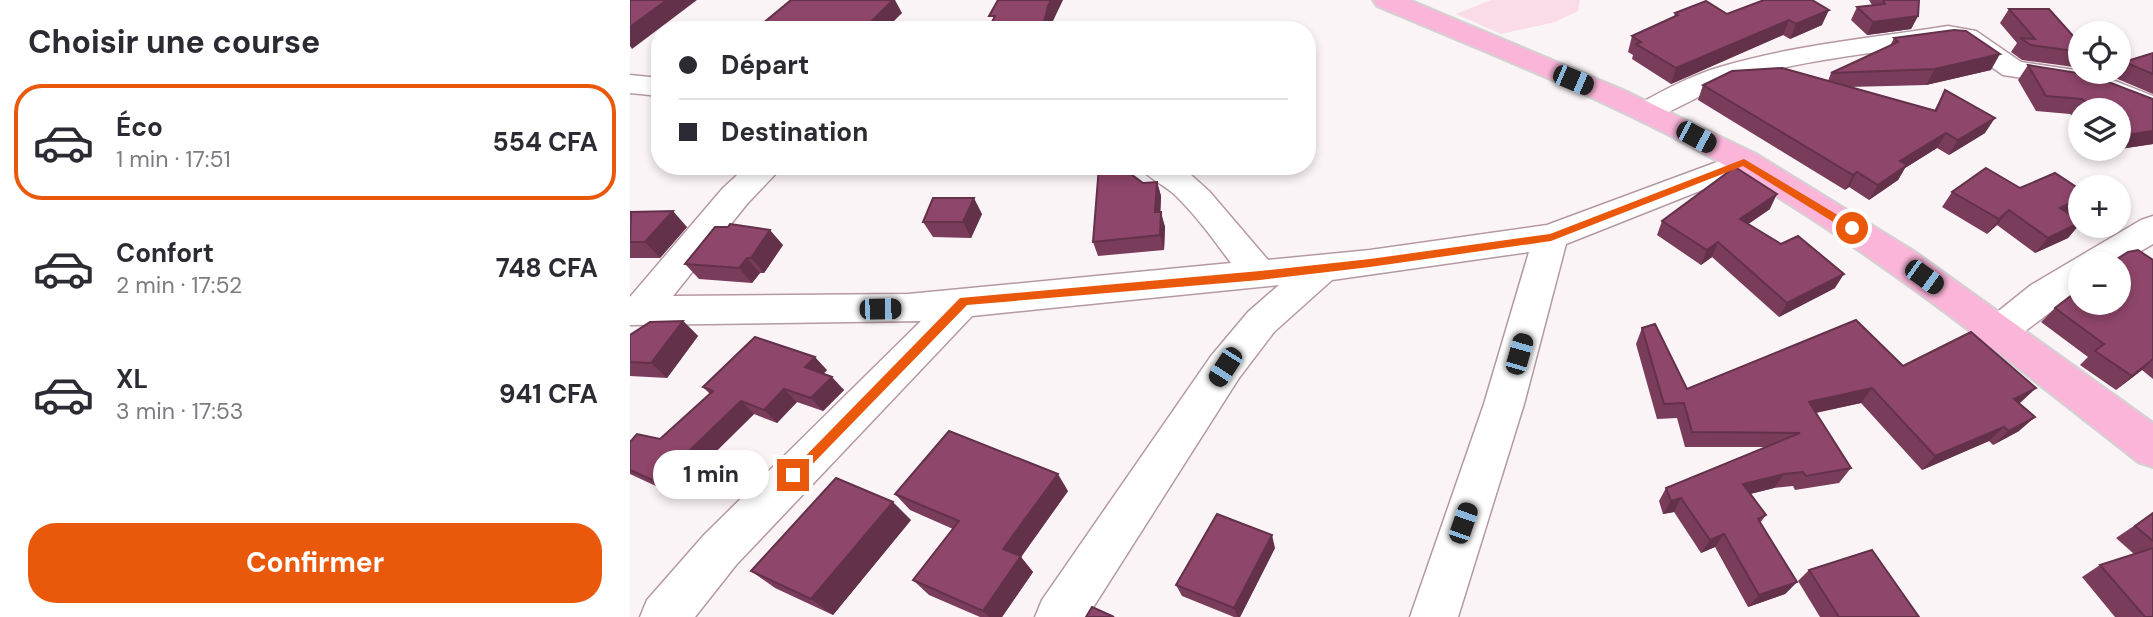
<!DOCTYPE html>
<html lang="fr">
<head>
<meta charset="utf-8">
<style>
  body { margin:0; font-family:"DM Sans",sans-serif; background:#f7f7f7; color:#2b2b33; height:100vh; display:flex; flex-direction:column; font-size:26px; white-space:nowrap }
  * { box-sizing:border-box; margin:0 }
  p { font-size:23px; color:#7c7c81 }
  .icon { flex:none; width:38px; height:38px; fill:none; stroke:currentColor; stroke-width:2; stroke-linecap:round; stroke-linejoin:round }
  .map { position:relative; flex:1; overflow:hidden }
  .side { display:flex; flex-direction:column; background:#fff; width:630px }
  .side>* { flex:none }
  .hud { position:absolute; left:21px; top:21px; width:665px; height:154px; border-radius:28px; box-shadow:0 4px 10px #0003; display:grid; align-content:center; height:154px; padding:0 28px; background:#fff }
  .fabs { position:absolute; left:1438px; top:21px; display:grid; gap:14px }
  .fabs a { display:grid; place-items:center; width:63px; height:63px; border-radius:50%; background:#fff; box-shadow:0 4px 10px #0003; font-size:35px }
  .end { position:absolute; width:32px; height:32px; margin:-16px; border:9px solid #ea580c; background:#fff; box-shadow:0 0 0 4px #fff }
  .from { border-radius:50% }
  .bubble { position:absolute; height:49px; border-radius:24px; background:#fff; box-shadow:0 4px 10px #0003; font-size:23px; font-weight:700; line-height:49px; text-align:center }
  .car { position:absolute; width:21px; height:42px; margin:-21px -10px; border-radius:9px; box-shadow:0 0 5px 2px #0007; background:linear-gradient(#222 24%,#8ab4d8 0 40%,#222 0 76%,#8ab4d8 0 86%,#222 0) }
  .hud b { display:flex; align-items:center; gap:24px; height:66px; font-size:26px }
  .hud b+b { border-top:2px solid #e1e1e2 }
  .hud i { width:18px; height:18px; background:#2b2b33 }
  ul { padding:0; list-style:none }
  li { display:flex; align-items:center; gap:21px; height:116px; margin:0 14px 10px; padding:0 14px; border:4px solid transparent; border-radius:28px }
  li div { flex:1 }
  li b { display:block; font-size:26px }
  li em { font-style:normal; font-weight:700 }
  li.current { border-color:#ea580c }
  li>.icon { width:63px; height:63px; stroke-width:1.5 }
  h2 { padding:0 28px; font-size:32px; line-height:84px }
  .cta { display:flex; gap:14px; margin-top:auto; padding:14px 28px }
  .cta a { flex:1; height:80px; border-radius:28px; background:#ea580c; color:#fff; font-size:28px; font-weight:700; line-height:80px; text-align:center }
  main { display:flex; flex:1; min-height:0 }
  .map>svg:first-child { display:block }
  .green { fill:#f9dce8 }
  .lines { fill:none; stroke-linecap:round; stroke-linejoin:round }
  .minor-casing { stroke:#b598a4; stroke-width:3 }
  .major-casing { stroke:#d3d1d2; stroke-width:4 }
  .minor { fill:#fff; fill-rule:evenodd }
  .major { fill:#fbb5d9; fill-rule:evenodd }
  .wall { fill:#7a3c5b }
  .shaded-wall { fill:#63314a }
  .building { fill:#8e466a; stroke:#63314a; stroke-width:2 }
  .route { fill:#ea580c }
</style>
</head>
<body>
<main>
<section class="side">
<h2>Choisir une course</h2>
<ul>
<li class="current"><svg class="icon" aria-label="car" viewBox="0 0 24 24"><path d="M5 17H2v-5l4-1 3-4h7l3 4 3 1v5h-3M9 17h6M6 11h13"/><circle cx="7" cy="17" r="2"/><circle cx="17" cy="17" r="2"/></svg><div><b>Éco</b><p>1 min · 17:51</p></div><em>554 CFA</em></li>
<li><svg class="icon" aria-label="car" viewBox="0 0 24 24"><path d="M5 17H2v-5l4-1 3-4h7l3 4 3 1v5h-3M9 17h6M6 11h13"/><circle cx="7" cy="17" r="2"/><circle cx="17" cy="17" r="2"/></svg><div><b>Confort</b><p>2 min · 17:52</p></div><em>748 CFA</em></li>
<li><svg class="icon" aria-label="car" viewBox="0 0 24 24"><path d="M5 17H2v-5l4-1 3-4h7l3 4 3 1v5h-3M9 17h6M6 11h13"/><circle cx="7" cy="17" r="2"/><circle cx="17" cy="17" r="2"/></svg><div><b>XL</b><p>3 min · 17:53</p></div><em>941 CFA</em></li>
</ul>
<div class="cta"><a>Confirmer</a></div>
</section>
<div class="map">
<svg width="1523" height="617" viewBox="0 0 1523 617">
  <rect width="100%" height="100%" fill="#fbf4f7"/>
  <path class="green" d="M861,0H950L948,11L925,22L871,34L826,14Z"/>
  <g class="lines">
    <g class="minor-casing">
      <g id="minor">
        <path d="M1318,26L1346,31L1391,62L1465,73L1523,96V117L1450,87L1373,75L1328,44L1318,42C1248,53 1161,60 1095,84C1079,90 1028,120 1017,120C1013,120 1010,118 1007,117L1002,111L1007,105C1034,90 1060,76 1090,67C1163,45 1243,38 1318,26Z"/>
        <path d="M0,75L30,78V96L0,93Z"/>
        <path d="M1114,152L1125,155L1130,162L1125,169L936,244L894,404L828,617H780L854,404L899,252L702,280L644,332L609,378L457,617H405L412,600L581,356L618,312L649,285L342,316L106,565L65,617H10L17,600L74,535L291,321L0,325V297L93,188L117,166H153L117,204L43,296L278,294L601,263C583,239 566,215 544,194C533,184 517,178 509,166H551L579,191L638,260L740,250L917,225Z"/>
        <path d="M1523,216V244L1489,264H1451V289L1382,341L1369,346L1356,341L1350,331L1356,321L1401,285L1511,220Z"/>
      </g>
    </g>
    <g class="major-casing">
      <path id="major" d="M743,0H779L993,90L1126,154L1285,252L1523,423V467L1508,462C1377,359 1247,254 1103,170C990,104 867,57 747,6Z"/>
    </g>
    <use href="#minor" class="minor"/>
    <use href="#major" class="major"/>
  </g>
  <g class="wall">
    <path d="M1134,0L1192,25L1160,39L1153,35L1041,84L1002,59L1003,55L998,52L1002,36L1044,17L1045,13L1097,14Z"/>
    <path d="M1239,0H1289L1288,16L1281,29L1237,35L1221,20L1227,7L1242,5Z"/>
    <path d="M1379,9L1444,37L1451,38V68L1392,60L1381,52L1387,43L1370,23Z"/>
    <path d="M1264,38L1361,70L1296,85L1220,87L1304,111L1315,90L1355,133L1319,155L1307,148L1275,168L1268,180L1239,200L1219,187L1215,190L1068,100L1073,85L1198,81L1201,73L1260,46Z"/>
    <path d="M1523,53V94L1483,77L1487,72H1489V69L1494,62Z"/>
    <path d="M1398,65L1523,99V144L1483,150L1482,149H1489V110H1451V122L1440,114L1406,111L1388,80Z"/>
    <path d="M527,182L531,196L530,212L535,227L534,250L468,256L463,242L513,183Z"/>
    <path d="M1390,188L1451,190V202L1444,210L1438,213L1451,223L1438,238L1405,253L1367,225L1357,234L1312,207L1322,192Z"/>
    <path d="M1140,209L1118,224L1205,288L1149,317L1082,257L1071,265L1027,235L1032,221Z"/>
    <path d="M0,213L57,227L30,258H0Z"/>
    <path d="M352,214L341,238L303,237L293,222Z"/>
    <path d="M153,245L134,273H130L122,283L69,279L55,264Z"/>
    <path d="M1523,260V379L1512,370L1486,390L1450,365L1458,357L1411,322L1425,308Z"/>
    <path d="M53,321L68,336L37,378L0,376V335Z"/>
    <path d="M1012,328L1057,389L1273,366L1406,388L1389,403V431L1363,445L1359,441L1292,470L1231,403L1186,413L1221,468L1209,483L1165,490L1163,486L1144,488L1120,494L1136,515L1130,523L1167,582L1155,594L1118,607L1085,547L1071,553L1044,512L1033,514L1029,501L1036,488L1135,447H1055L1047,418L1027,419L1006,344Z"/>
    <path d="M197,370L193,374L214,390L193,411L167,402L147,423L124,414L43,494L0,474V442L30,439L80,394L73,387Z"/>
    <path d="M438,491L391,557L403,572L372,617H350L299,595L283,580L323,529L280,510L265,494Z"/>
    <path d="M1523,513V617H1485L1452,577L1470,565L1504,554L1486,538Z"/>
    <path d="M281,520L203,615L145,588L121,571Z"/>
    <path d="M645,548L610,617H604L552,596L546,585Z"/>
    <path d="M1179,570L1289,617H1190L1168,581Z"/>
  </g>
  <g class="shaded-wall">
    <path d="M37,0H67L2,49L0,46V27Z"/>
    <path d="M263,0H265L272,13L255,30H233Z"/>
    <path d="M421,0H433L423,21L421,30H412L418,6Z"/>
    <path d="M1199,10L1192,25L1160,39L1166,24Z"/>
    <path d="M1288,16L1281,29L1237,35L1243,22Z"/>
    <path d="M1159,20L1153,35L1041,84L1046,68Z"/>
    <path d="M1370,54L1361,70L1296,85L1305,69Z"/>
    <path d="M1365,118L1355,133L1319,155L1328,140Z"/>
    <path d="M1523,131V144L1483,150L1485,149H1489V143L1496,135Z"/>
    <path d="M1316,133L1307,148L1275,168L1268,180L1239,200L1248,185L1270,161Z"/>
    <path d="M1227,172L1219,187L1215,190L1223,175Z"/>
    <path d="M527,182L531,196L530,227L525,212Z"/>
    <path d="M1147,194L1140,209L1104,234L1110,219Z"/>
    <path d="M344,198L352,214L341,238L333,222Z"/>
    <path d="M1451,198V202L1444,210L1417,224L1430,208Z"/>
    <path d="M1379,210L1367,225L1357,234L1369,219Z"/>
    <path d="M43,211L57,227L30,258L15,242Z"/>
    <path d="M531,212L535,227L534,250L530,235Z"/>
    <path d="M1451,222L1438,238L1405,253L1418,238Z"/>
    <path d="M140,230L153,245L134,273L121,258Z"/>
    <path d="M1088,242L1082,257L1071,265L1077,250Z"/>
    <path d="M117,258L130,273L122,283L109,268Z"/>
    <path d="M1214,274L1205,288L1149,317L1157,303Z"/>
    <path d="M53,321L68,336L37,378L21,363Z"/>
    <path d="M185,357L197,370L187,380L175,367Z"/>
    <path d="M1523,359L1512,370L1486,390L1502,376Z"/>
    <path d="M202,377L214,390L193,411L181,398Z"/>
    <path d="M1242,388L1231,403L1169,416L1179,402Z"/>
    <path d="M1406,388L1390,403L1369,414L1384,399Z"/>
    <path d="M154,389L167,402L147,423L134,410Z"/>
    <path d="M111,401L124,414L43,494L27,482Z"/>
    <path d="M1405,417L1389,431L1363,445L1379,431Z"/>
    <path d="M1374,427L1359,441L1292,470L1305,456Z"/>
    <path d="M428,474L438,491L391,557L403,572L372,617H359L353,611L373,549Z"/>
    <path d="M1154,474L1144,488L1104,498L1113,484Z"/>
    <path d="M1051,498L1044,512L1033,514L1041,501Z"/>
    <path d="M263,502L281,520L203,615L181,599Z"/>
    <path d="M1094,534L1085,547L1071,553L1080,540Z"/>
    <path d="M642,535L645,548L610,617H608L604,608Z"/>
    <path d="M1167,582L1155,594L1118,607L1129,595Z"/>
  </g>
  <g class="building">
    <path d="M0,0H37L0,27Z"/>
    <path d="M161,0H263L233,30H125Z"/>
    <path d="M368,0H421L418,6L412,30H358L365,16H359Z"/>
    <path d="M1134,0H1182L1199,10L1166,24L1159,20L1046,68L1006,44L1011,42L1002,36L1048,15L1045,13L1076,1L1097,14Z"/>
    <path d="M1253,0H1289L1288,16L1243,22L1227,7L1255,4Z"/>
    <path d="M1379,9H1419L1444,37L1451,38V52L1401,45L1390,38L1405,39Z"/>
    <path d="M1324,30L1336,31L1370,54L1305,69L1201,73L1268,42L1264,38Z"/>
    <path d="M1489,43L1494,44L1489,55Z"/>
    <path d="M1523,53V74L1494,62Z"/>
    <path d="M1398,65L1460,75L1523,99V131L1496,135L1489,130V110H1466L1452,99L1416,96Z"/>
    <path d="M1152,68L1306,111L1315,90L1365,118L1328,140L1316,133L1270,161L1277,165L1248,185L1227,172L1223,175L1073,85L1102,71Z"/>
    <path d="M469,166H490L513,183L527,182L525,212H531L530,235L463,242Z"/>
    <path d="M1105,167L1147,194L1110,219L1151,244L1168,236L1214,274L1157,303L1088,242L1077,250L1032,221Z"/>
    <path d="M1356,168L1390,188L1425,173L1451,190V198L1430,208L1451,222L1418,238L1379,210L1369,219L1322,192Z"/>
    <path d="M303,198H344L333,222H293Z"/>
    <path d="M43,211L15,242H0L1,212Z"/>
    <path d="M100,224L140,230L121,258H117L109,268L55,264L85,227H98Z"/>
    <path d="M1508,250L1523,260V359L1502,376L1465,351L1474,344L1425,308L1451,288V303H1489V264H1479L1498,252Z"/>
    <path d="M1226,320L1273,366L1341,332L1406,388L1384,399L1405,417L1379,431L1374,427L1305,456L1242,388L1179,402L1221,468L1176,476L1173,472L1154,474L1113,484L1136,515L1128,519L1167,582L1129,595L1094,534L1080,540L1051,498L1041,501L1036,488L1170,433L1062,432L1054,403L1034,404L1012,328L1025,324L1057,389Z"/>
    <path d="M53,321L21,363L0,362V335L20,322Z"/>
    <path d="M125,337L185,357L175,367L202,377L181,398L154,389L134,410L111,401L27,482L0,470V442L7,434L30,439L83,391L73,387Z"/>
    <path d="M319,431L428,474L373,549L391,556L353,611L283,580L329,521L265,494Z"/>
    <path d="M206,478L263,502L181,599L121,571Z"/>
    <path d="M1523,513V541L1505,526Z"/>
    <path d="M587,514L642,535L604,608L546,585Z"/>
    <path d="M1523,548V617H1515L1470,565Z"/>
    <path d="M1242,550L1289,617H1209L1179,570Z"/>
    <path d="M462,607L484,617H456Z"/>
  </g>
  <path class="route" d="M1114,159L1226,226V231H1218L1113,166L921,241L740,267L630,280L337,305L168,479H159L157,475L330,298L630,271L740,259L920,234Z"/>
</svg>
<div class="fabs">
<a><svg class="icon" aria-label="locate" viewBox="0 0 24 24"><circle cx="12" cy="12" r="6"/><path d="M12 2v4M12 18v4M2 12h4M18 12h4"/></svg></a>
<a><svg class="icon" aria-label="layers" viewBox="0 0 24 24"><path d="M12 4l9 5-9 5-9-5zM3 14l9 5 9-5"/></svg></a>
<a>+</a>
<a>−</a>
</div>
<i class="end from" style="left:1222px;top:228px"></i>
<i class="end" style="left:163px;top:475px"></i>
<div class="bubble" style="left:23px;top:450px;width:116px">1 min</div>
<i class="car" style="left:943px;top:80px;rotate:113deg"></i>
<i class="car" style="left:1066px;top:137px;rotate:118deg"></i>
<i class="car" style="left:1294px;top:277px;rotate:126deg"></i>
<i class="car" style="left:250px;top:309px;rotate:89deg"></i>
<i class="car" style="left:889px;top:354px;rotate:16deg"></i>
<i class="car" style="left:595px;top:367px;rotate:213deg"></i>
<i class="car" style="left:833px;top:523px;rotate:19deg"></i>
<div class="hud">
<b><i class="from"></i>Départ</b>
<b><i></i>Destination</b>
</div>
</div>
</main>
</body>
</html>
